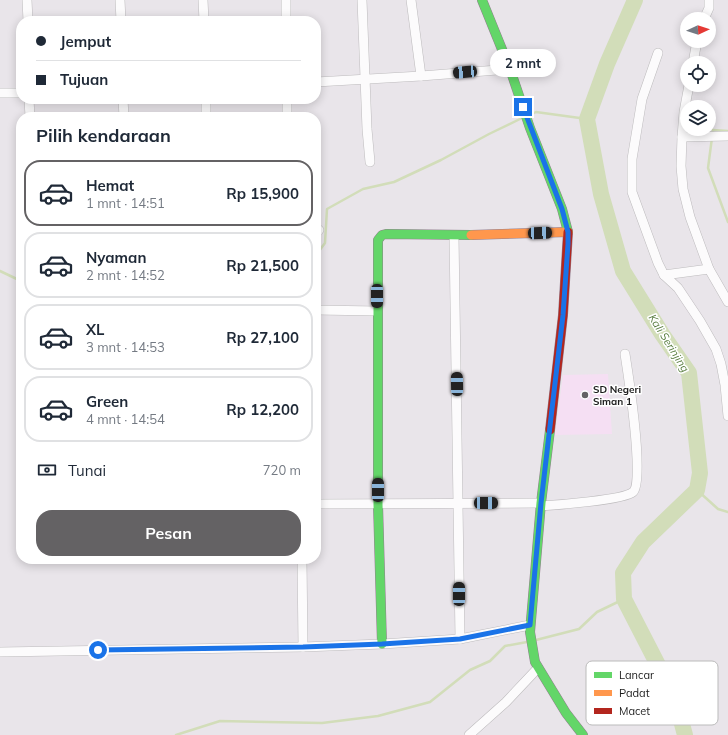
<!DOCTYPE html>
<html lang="id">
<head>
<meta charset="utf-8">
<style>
  body { margin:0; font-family:Mulish,sans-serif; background:#f2f2f3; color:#1f2937; height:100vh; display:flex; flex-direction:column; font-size:15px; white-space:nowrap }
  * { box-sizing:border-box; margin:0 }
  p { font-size:13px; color:#747a83 }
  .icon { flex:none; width:22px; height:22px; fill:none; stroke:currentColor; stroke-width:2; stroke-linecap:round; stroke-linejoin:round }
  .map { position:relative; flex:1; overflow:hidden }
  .details { position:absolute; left:16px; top:112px; width:305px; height:452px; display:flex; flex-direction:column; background:#fff; border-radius:16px; box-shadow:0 2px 10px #0003 }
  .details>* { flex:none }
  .top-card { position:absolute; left:16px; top:16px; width:305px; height:88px; border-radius:16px; box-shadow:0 2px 10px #0003; display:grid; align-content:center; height:88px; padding:0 20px; background:#fff }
  .needle { width:26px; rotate:87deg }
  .tools { position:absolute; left:680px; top:12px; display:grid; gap:8px }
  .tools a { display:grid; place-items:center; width:36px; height:36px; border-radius:50%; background:#fff; box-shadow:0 2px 10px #0003; font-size:20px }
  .end { position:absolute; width:18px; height:18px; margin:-9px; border:5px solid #1a73e8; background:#fff; box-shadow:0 0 0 2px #fff }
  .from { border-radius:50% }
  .bubble { position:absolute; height:28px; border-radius:14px; background:#fff; box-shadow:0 2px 10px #0003; font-size:13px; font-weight:700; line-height:28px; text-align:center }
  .car { position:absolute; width:12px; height:24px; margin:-12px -6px; border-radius:5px; box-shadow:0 0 3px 1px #0007; background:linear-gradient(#222 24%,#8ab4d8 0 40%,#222 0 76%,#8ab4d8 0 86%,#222 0) }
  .top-card b { display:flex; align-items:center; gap:14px; height:38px; font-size:15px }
  .top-card b+b { border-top:1px solid #e0e1e3 }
  .top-card i { width:10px; height:10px; background:#1f2937 }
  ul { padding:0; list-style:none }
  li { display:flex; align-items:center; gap:12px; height:66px; margin:0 8px 6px; padding:0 12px; border:2px solid #e0e1e3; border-radius:16px }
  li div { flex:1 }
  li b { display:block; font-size:15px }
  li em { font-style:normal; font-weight:700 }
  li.active { border-color:#646264 }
  li>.icon { width:36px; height:36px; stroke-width:1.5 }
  h2 { padding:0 20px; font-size:18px; line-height:48px }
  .pay { display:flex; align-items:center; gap:10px; height:44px; padding:0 20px; font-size:15px }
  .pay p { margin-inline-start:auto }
  .primary-button { display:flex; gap:8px; margin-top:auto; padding:8px 20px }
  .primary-button a { flex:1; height:46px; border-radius:16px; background:#646264; color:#fff; font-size:16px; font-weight:700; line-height:46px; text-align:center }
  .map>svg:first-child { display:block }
  .education { fill:#f5dff3 }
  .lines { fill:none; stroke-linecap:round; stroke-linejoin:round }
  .stream { stroke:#d2ddb9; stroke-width:2.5 }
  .river { stroke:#d2ddb9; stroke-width:16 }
  .street-casing { stroke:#bdbbbd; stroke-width:10 }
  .fast-casing { stroke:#937e8f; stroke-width:10 }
  .slow-casing { stroke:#937e8f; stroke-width:10 }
  .jam-casing { stroke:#937e8f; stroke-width:10 }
  .street { stroke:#fcfbfc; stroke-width:9 }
  .fast { stroke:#63d668; stroke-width:9 }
  .slow { stroke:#ff974d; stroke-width:9 }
  .jam { stroke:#b3261e; stroke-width:9 }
  .route { stroke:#1a73e8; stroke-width:5 }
  .poi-dot { fill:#646264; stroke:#fff; stroke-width:1.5 }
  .labels { text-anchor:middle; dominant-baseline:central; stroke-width:3; stroke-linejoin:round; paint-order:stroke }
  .poi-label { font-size:10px; font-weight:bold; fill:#1c1c1c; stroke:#fff; text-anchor:start }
  .water-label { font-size:11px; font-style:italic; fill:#547a3b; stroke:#fff }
  .key { fill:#fff; stroke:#bbb; stroke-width:1 }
  .key-label { font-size:11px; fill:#1c1c1c }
</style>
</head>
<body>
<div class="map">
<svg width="728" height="735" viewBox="0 0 728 735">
  <rect width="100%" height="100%" fill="#e9e5ea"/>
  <path class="education" d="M608,374L612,434L555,435L563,375Z"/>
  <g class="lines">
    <g class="stream">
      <path d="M530,115L536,112L587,119"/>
      <path d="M728,131L713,130L708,168L728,222"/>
      <path d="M316,255L325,243L327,209L363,189L394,182L441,160L489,134L522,118"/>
      <path d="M0,271L21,281"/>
      <path d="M697,490L718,509L728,512"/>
      <path d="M536,640L579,629L597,612L624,599"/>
      <path d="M176,735L220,721L322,723L378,716L430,702L470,670L490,661L505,646L527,642"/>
    </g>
    <path class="river" d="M635,0L607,64L587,119L601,194L623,271L662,334L689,373L700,473L697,490L643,542L623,573L624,599L675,698L685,735"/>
    <g class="street-casing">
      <g id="street">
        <path d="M27,0L28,21"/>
        <path d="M120,0L121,21"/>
        <path d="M203,0L204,21"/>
        <path d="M286,0V21"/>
        <path d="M362,0L367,129L370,162"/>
        <path d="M411,0L421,76"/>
        <path d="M704,19L709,8V0"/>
        <path d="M658,53L642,99L632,159V192L658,263L664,275L709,269"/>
        <path d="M693,63L697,41"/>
        <path d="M316,82L421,76L510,69"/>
        <path d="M689,85L684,112L682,137L681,166L683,189L690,217L709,269L728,302"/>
        <path d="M0,93H21"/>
        <path d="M29,99L30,117"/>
        <path d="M123,99L124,117"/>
        <path d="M206,99V117"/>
        <path d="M287,99V117"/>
        <path d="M682,137L728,136"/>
        <path d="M316,230H319"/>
        <path d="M454,236L460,639"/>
        <path d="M664,275L678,288L700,321L716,349L721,364L725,385L728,416"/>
        <path d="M316,310L377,311"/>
        <path d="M316,504L541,503"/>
        <path d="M540,506C556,505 624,500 633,492C645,483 628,373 625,354"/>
        <path d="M302,559L303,647"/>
        <path d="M0,652L303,647L382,644L460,639L530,625"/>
        <path d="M469,735L506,702L538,668"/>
      </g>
    </g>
    <g class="fast-casing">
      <g id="fast">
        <path d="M482,0L510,69L530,128L562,209L568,232"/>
        <path d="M550,430L541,503L530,632L535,662L566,713L583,735"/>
        <path d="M382,644L378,504V240L382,235L386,234L471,235"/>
      </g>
    </g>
    <g class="slow-casing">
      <path id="slow" d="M471,235L568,232"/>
    </g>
    <g class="jam-casing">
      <path id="jam" d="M550,430L563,315L568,232"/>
    </g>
    <use href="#street" class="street"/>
    <use href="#fast" class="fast"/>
    <use href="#slow" class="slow"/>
    <use href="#jam" class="jam"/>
  </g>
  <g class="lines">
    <path class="route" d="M98,650L303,647L382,644L460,639L530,625L541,503L563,315L568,244V232L562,209L523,107"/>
  </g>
  <circle class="poi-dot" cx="585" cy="395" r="4"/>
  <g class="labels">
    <g class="poi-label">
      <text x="593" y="389">SD Negeri<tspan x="593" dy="12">Siman 1</tspan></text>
    </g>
    <g class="water-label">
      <text transform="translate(669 343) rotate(58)">Kali Serinjing</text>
    </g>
  </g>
  <rect x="586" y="661" width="132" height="64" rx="6" class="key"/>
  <rect x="594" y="672" width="18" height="6" fill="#63d668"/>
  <rect x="594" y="690" width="18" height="6" fill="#ff974d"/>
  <rect x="594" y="708" width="18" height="6" fill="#b3261e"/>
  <g class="key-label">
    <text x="619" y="679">Lancar</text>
    <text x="619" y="697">Padat</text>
    <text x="619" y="715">Macet</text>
  </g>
</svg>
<div class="tools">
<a><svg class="needle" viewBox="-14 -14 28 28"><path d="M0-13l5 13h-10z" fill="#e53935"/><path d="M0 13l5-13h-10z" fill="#747a83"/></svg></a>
<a><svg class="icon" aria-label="locate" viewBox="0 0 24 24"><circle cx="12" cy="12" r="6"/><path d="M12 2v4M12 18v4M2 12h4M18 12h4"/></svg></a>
<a><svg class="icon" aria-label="layers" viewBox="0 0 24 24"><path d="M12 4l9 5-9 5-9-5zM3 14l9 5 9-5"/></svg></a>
</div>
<i class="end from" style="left:98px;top:650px"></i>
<i class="end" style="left:523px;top:107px"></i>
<div class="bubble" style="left:490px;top:49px;width:66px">2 mnt</div>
<i class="car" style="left:465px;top:72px;rotate:265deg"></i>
<i class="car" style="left:540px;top:233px;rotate:88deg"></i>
<i class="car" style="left:377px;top:296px;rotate:180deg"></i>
<i class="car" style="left:457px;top:384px;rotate:359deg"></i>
<i class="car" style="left:378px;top:490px;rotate:0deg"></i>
<i class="car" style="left:486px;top:503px;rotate:90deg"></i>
<i class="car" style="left:459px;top:594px;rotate:0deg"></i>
<div class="top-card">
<b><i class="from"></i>Jemput</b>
<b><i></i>Tujuan</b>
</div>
<section class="details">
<h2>Pilih kendaraan</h2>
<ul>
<li class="active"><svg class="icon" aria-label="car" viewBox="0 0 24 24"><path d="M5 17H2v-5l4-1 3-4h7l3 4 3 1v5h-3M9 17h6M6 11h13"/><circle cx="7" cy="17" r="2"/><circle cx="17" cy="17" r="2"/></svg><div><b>Hemat</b><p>1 mnt · 14:51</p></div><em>Rp 15,900</em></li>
<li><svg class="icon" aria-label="car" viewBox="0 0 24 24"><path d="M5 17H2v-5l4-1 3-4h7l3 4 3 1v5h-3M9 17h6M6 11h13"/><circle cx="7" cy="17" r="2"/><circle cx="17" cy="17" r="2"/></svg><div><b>Nyaman</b><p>2 mnt · 14:52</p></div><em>Rp 21,500</em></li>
<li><svg class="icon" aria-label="car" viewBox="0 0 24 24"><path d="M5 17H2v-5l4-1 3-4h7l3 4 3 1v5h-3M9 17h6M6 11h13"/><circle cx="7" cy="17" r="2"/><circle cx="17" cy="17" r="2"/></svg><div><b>XL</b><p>3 mnt · 14:53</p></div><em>Rp 27,100</em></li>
<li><svg class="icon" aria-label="car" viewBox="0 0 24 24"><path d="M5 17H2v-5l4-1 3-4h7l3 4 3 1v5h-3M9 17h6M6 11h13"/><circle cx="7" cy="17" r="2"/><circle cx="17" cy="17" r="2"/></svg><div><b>Green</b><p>4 mnt · 14:54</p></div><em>Rp 12,200</em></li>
</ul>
<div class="pay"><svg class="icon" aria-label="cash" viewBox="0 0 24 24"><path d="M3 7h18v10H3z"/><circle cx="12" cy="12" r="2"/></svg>Tunai<p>720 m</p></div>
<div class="primary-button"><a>Pesan</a></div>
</section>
</div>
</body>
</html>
